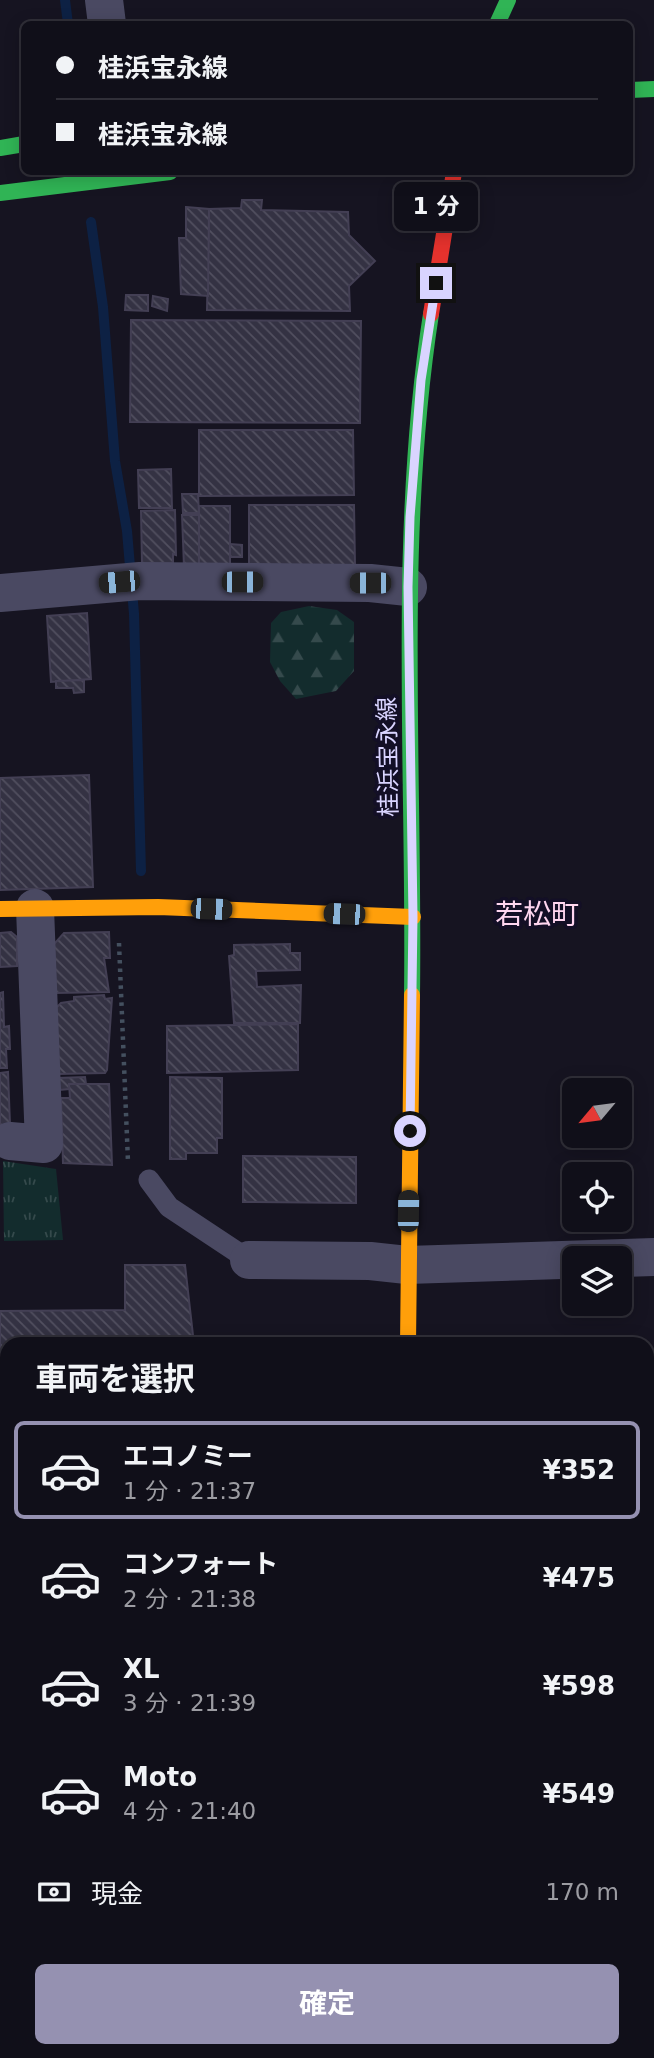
<!DOCTYPE html>
<html lang="ja">
<head>
<meta charset="utf-8">
<style>
  body { margin:0; font-family:"DejaVu Sans","Noto Sans JP",sans-serif; background:#191822; color:#f1f3f6; height:100vh; display:flex; flex-direction:column; font-size:26px; white-space:nowrap }
  * { box-sizing:border-box; margin:0 }
  p { font-size:23px; color:#9c9ca2 }
  .icon { flex:none; width:38px; height:38px; fill:none; stroke:currentColor; stroke-width:2; stroke-linecap:round; stroke-linejoin:round }
  .map { position:relative; flex:1; overflow:hidden }
  .panel { position:absolute; left:0px; top:1337px; width:654px; height:721px; display:flex; flex-direction:column; background:#100f19; border-radius:21px 21px 0 0; box-shadow:0 4px 18px #0003,0 0 0 2px #302f38 }
  .panel>* { flex:none }
  .guide { position:absolute; left:21px; top:21px; width:612px; height:154px; border-radius:10px; box-shadow:0 4px 18px #0003,0 0 0 2px #302f38; display:grid; align-content:center; height:154px; padding:0 35px; background:#100f19 }
  .needle { width:46px; rotate:241deg }
  .controls { position:absolute; left:562px; top:1078px; display:grid; gap:14px }
  .controls a { display:grid; place-items:center; width:70px; height:70px; border-radius:10px; background:#100f19; box-shadow:0 4px 18px #0003,0 0 0 2px #302f38; font-size:35px }
  .end { position:absolute; width:32px; height:32px; margin:-16px; border:9px solid #d9d4ff; background:#111; box-shadow:0 0 0 4px #111 }
  .from { border-radius:50% }
  .bubble { position:absolute; height:49px; border-radius:10px; background:#100f19; box-shadow:0 4px 18px #0003,0 0 0 2px #302f38; font-size:23px; font-weight:700; line-height:49px; text-align:center }
  .car { position:absolute; width:21px; height:42px; margin:-21px -10px; border-radius:9px; box-shadow:0 0 5px 2px #0007; background:linear-gradient(#222 24%,#8ab4d8 0 40%,#222 0 76%,#8ab4d8 0 86%,#222 0) }
  .guide b { display:flex; align-items:center; gap:24px; height:66px; font-size:26px }
  .guide b+b { border-top:2px solid #302f38 }
  .guide i { width:18px; height:18px; background:#f1f3f6 }
  ul { padding:0; list-style:none }
  li { display:flex; align-items:center; gap:21px; height:98px; margin:0 14px 10px; padding:0 21px; border:4px solid transparent; border-radius:10px }
  li div { flex:1 }
  li b { display:block; font-size:26px }
  li em { font-style:normal; font-weight:700 }
  li.active { border-color:#9591b1 }
  li>.icon { width:63px; height:63px; stroke-width:1.5 }
  h2 { padding:0 35px; font-size:32px; line-height:84px }
  .pay { display:flex; align-items:center; gap:18px; height:77px; padding:0 35px; font-size:26px }
  .pay p { margin-inline-start:auto }
  .cta { display:flex; gap:14px; margin-top:auto; padding:14px 35px }
  .cta a { flex:1; height:80px; border-radius:10px; background:#9591b1; color:#fff; font-size:28px; font-weight:700; line-height:80px; text-align:center }
  .map>svg:first-child { display:block }
  .grass { fill:url(#grass-tufts) }
  .forest { fill:url(#forest-firs) }
  .lines { fill:none; stroke-linecap:round; stroke-linejoin:round }
  .stream { stroke:#0d2144; stroke-width:10 }
  .building { fill:url(#building-back-hatch); stroke:#433f54; stroke-width:2 }
  .path { stroke:#44505f; stroke-width:4.5; stroke-dasharray:3.5 5; stroke-linecap:butt }
  .lane { stroke:#4a4962; stroke-width:21 }
  .street { stroke:#4a4962; stroke-width:38 }
  .fast { stroke:#30b455; stroke-width:16 }
  .slow { stroke:#ff9f0a; stroke-width:16 }
  .jam { stroke:#e5322d; stroke-width:16 }
  .route { stroke:#d9d4ff; stroke-width:9 }
  .labels { text-anchor:middle; dominant-baseline:central; stroke-width:7; stroke-linejoin:round; paint-order:stroke }
  .street-label { font-size:24px; fill:#d9d4ff; stroke:#130f26 }
  .quarter-label { font-size:28px; fill:#ffd6f0; stroke:#130f26 }
</style>
</head>
<body>
<div class="map">
<svg width="654" height="2058" viewBox="0 0 654 2058">
  <defs>
    <pattern id="grass-tufts" width="24" height="20" patternUnits="userSpaceOnUse" patternTransform="scale(1.75)"><rect width="24" height="20" fill="#132c2d"/><path d="M3 7l-1-3M5 7V3M7 7l1-3M15 17l-1-3M17 17v-4M19 17l1-3" fill="none" stroke="#354a4c"/></pattern>
    <pattern id="forest-firs" width="22" height="20" patternUnits="userSpaceOnUse" patternTransform="scale(1.75)"><rect width="22" height="20" fill="#132c2d"/><path d="M5 1l3.5 6h-7zM16 11l3.5 6h-7z" fill="#354a4c"/></pattern>
    <pattern id="building-back-hatch" width="6" height="6" patternUnits="userSpaceOnUse" patternTransform="scale(1.75)"><rect width="6" height="6" fill="#343243"/><path d="M-1 5l2 2M0 0l6 6M5-1l2 2" fill="none" stroke="#514f5f"/></pattern>
  </defs>
  <rect width="100%" height="100%" fill="#161421"/>
  <path class="grass" d="M3,1161L56,1169L63,1240L4,1241Z"/>
  <path class="forest" d="M309,606L337,610L354,622V671L336,691L296,699L280,681L270,662L271,623L281,612Z"/>
  <g class="lines">
    <g class="stream">
      <path d="M65,0L68,24"/>
      <path d="M91,222L103,307L115,461L127,531L134,614L141,871"/>
    </g>
  </g>
  <g class="building">
    <path d="M242,200H262L261,210L348,212L349,235L375,261L349,286L350,311L207,310L209,209L241,208Z"/>
    <path d="M186,207L209,209L208,296L181,294L179,238H186Z"/>
    <path d="M126,295H148V311L125,310Z"/>
    <path d="M153,296L168,299L167,311L152,306Z"/>
    <path d="M131,320L361,321L360,423L130,422Z"/>
    <path d="M199,430H353L354,495L199,496Z"/>
    <path d="M171,469L172,508H139L138,470Z"/>
    <path d="M182,494H198L199,513H183Z"/>
    <path d="M249,505H354L355,565H249Z"/>
    <rect x="199" y="506" width="31" height="58"/>
    <path d="M175,510L176,555L173,554V563L142,564L141,511Z"/>
    <path d="M182,515H199V564L184,567Z"/>
    <path d="M230,544L242,545V557H230Z"/>
    <path d="M87,613L91,679L51,682L47,616Z"/>
    <path d="M84,680V692L74,693L73,688H56V681Z"/>
    <path d="M89,775L93,887L0,890V778Z"/>
    <path d="M11,932L17,937V966L0,967V933Z"/>
    <path d="M109,932L110,958H104L109,992L56,993L54,944L64,933Z"/>
    <path d="M290,944V953H300V970L256,971L257,987L301,985L300,1023H234L229,956L234,955V945Z"/>
    <path d="M3,992L4,1027L9,1026L10,1049H6L7,1068H0V993Z"/>
    <path d="M104,995L105,999L112,998L107,1070L105,1073L59,1074L56,1008L61,1003L74,1001V997Z"/>
    <path d="M298,1024V1070L167,1073V1026Z"/>
    <path d="M8,1072L10,1124L0,1141V1073Z"/>
    <path d="M85,1077L86,1084H69V1089L60,1090L58,1078Z"/>
    <path d="M170,1077L222,1078V1138H217V1153H186V1159H170Z"/>
    <path d="M69,1084H109L112,1165L63,1163L61,1098H70Z"/>
    <path d="M243,1156L356,1157V1203L243,1202Z"/>
    <path d="M125,1265H185L194,1344H7V1575L0,1576V1311L125,1310Z"/>
  </g>
  <g class="lines">
    <path class="path" d="M119,943L128,1162"/>
    <path class="lane" d="M149,1180L169,1207L249,1260"/>
    <g class="street">
      <path d="M104,0L107,24"/>
      <path d="M0,593L140,581L370,583L408,587"/>
      <path d="M10,1141L44,1144L35,908"/>
      <path d="M249,1260L370,1261L407,1265L654,1257"/>
      <path d="M0,1591H7"/>
      <path d="M0,1626L7,1675"/>
      <path d="M63,2051L64,2058"/>
      <path d="M222,2051L223,2058"/>
    </g>
    <g class="fast">
      <path d="M497,24L508,0"/>
      <path d="M630,90L654,89"/>
      <path d="M0,148L24,144"/>
      <path d="M0,193L170,172"/>
      <path d="M412,995C415,768 396,540 431,314"/>
      <path d="M648,1822L654,1823"/>
    </g>
    <g class="slow">
      <path d="M0,909L158,907L413,917"/>
      <path d="M408,1344L412,995"/>
    </g>
    <g class="jam">
      <path d="M431,314L454,172"/>
      <path d="M0,1907L7,1906"/>
      <path d="M412,2051V2058"/>
    </g>
  </g>
  <g class="lines">
    <path class="route" d="M410,1131L413,917L408,587L410,517L421,380L436,283"/>
  </g>
  <g class="labels">
    <g class="street-label">
      <text transform="translate(388 757) rotate(-91)">桂浜宝永線</text>
    </g>
    <g class="quarter-label">
      <text x="537" y="914">若松町</text>
    </g>
  </g>
</svg>
<div class="controls">
<a><svg class="needle" viewBox="-14 -14 28 28"><path d="M0-13l5 13h-10z" fill="#e53935"/><path d="M0 13l5-13h-10z" fill="#9c9ca2"/></svg></a>
<a><svg class="icon" aria-label="locate" viewBox="0 0 24 24"><circle cx="12" cy="12" r="6"/><path d="M12 2v4M12 18v4M2 12h4M18 12h4"/></svg></a>
<a><svg class="icon" aria-label="layers" viewBox="0 0 24 24"><path d="M12 4l9 5-9 5-9-5zM3 14l9 5 9-5"/></svg></a>
</div>
<i class="end from" style="left:410px;top:1131px"></i>
<i class="end" style="left:436px;top:283px"></i>
<div class="bubble" style="left:394px;top:182px;width:84px">1 分</div>
<i class="car" style="left:119px;top:582px;rotate:265deg"></i>
<i class="car" style="left:242px;top:582px;rotate:90deg"></i>
<i class="car" style="left:370px;top:583px;rotate:270deg"></i>
<i class="car" style="left:211px;top:909px;rotate:92deg"></i>
<i class="car" style="left:344px;top:914px;rotate:272deg"></i>
<i class="car" style="left:408px;top:1211px;rotate:1deg"></i>
<div class="guide">
<b><i class="from"></i>桂浜宝永線</b>
<b><i></i>桂浜宝永線</b>
</div>
<section class="panel">
<h2>車両を選択</h2>
<ul>
<li class="active"><svg class="icon" aria-label="car" viewBox="0 0 24 24"><path d="M5 17H2v-5l4-1 3-4h7l3 4 3 1v5h-3M9 17h6M6 11h13"/><circle cx="7" cy="17" r="2"/><circle cx="17" cy="17" r="2"/></svg><div><b>エコノミー</b><p>1 分 · 21:37</p></div><em>¥352</em></li>
<li><svg class="icon" aria-label="car" viewBox="0 0 24 24"><path d="M5 17H2v-5l4-1 3-4h7l3 4 3 1v5h-3M9 17h6M6 11h13"/><circle cx="7" cy="17" r="2"/><circle cx="17" cy="17" r="2"/></svg><div><b>コンフォート</b><p>2 分 · 21:38</p></div><em>¥475</em></li>
<li><svg class="icon" aria-label="car" viewBox="0 0 24 24"><path d="M5 17H2v-5l4-1 3-4h7l3 4 3 1v5h-3M9 17h6M6 11h13"/><circle cx="7" cy="17" r="2"/><circle cx="17" cy="17" r="2"/></svg><div><b>XL</b><p>3 分 · 21:39</p></div><em>¥598</em></li>
<li><svg class="icon" aria-label="car" viewBox="0 0 24 24"><path d="M5 17H2v-5l4-1 3-4h7l3 4 3 1v5h-3M9 17h6M6 11h13"/><circle cx="7" cy="17" r="2"/><circle cx="17" cy="17" r="2"/></svg><div><b>Moto</b><p>4 分 · 21:40</p></div><em>¥549</em></li>
</ul>
<div class="pay"><svg class="icon" aria-label="cash" viewBox="0 0 24 24"><path d="M3 7h18v10H3z"/><circle cx="12" cy="12" r="2"/></svg>現金<p>170 m</p></div>
<div class="cta"><a>確定</a></div>
</section>
</div>
</body>
</html>
